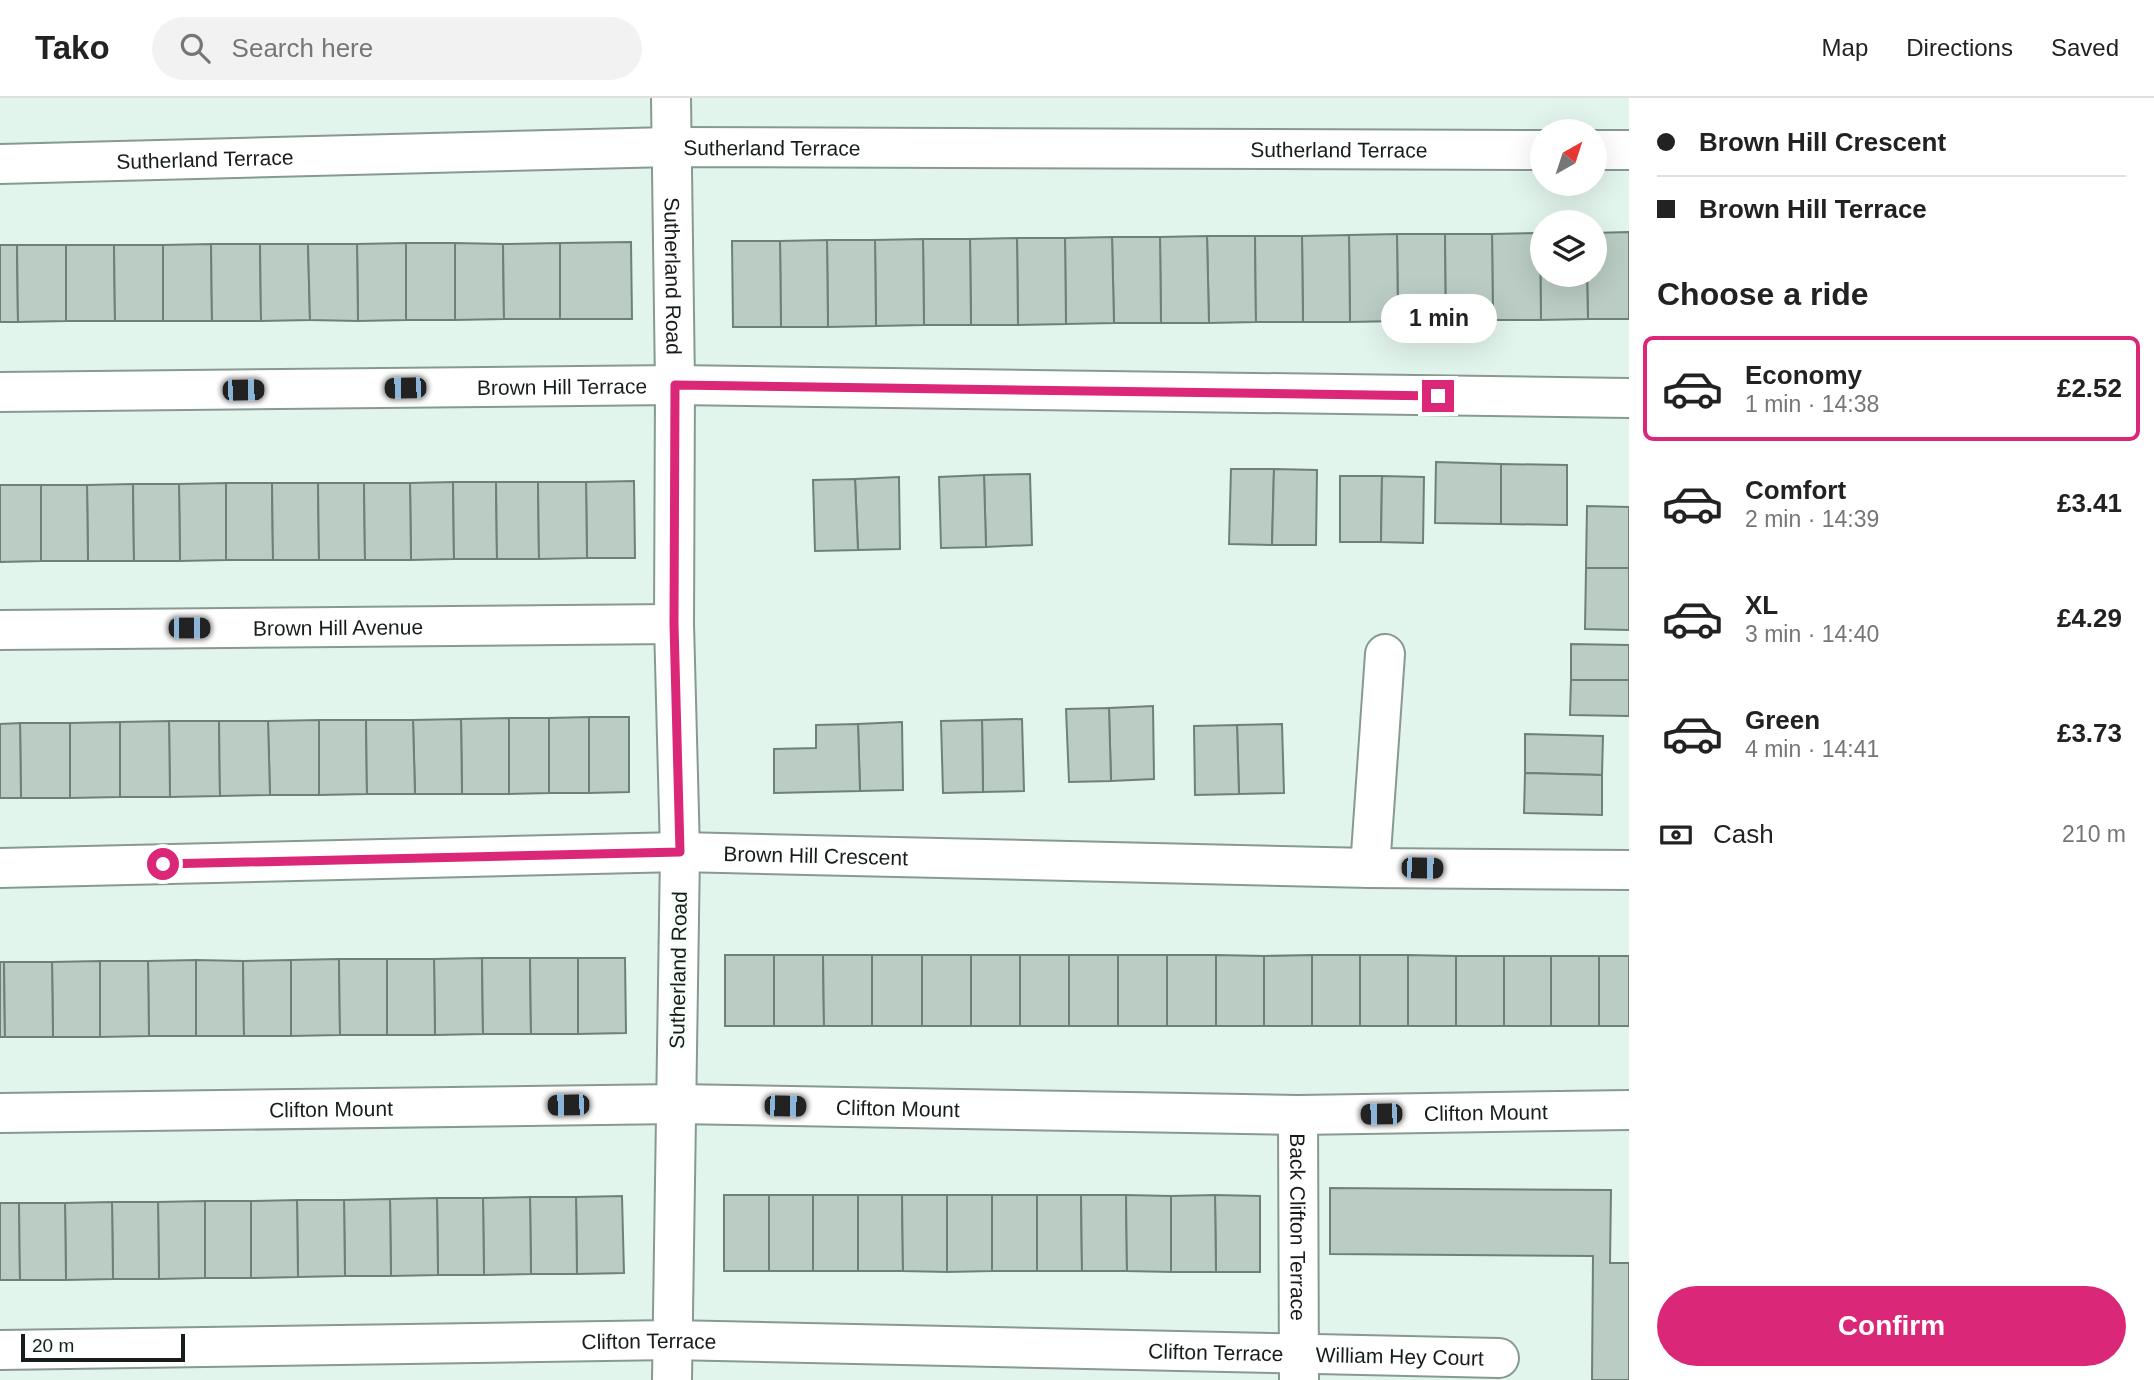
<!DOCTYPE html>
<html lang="en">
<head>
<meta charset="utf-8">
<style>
  body { margin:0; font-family:Arial,sans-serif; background:#f2f2f2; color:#222; height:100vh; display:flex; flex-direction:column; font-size:26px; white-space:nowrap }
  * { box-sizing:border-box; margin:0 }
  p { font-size:23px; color:#767676 }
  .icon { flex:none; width:38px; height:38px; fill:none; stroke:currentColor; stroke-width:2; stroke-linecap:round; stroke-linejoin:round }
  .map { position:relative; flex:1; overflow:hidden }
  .details { display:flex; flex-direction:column; background:#fff; width:525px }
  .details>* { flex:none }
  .top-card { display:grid; align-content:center; height:154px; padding:0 28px; background:#fff }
  .needle { width:46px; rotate:39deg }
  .tools { position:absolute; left:1530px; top:21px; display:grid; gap:14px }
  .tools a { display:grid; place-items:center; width:77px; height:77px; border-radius:50%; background:#fff; box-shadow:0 7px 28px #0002; font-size:35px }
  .scale { position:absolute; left:21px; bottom:18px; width:164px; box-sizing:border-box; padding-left:7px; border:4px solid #161d1a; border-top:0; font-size:19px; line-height:24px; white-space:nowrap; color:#161d1a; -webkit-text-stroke:5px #f8fffb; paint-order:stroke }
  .end { position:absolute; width:32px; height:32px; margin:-16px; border:9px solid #db2777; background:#fff; box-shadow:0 0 0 4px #fff }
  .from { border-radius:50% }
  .bubble { position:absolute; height:49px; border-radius:24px; background:#fff; box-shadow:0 7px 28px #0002; font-size:23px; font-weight:600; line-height:49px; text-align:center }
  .car { position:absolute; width:21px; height:42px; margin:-21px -10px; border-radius:9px; box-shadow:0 0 5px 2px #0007; background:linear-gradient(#222 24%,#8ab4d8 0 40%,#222 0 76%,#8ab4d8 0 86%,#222 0) }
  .top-card b { display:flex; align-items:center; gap:24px; height:66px; font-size:26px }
  .top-card b+b { border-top:2px solid #e0e0e0 }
  .top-card i { width:18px; height:18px; background:#222 }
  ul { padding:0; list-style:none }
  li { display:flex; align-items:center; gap:21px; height:105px; margin:0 14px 10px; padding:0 14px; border:4px solid transparent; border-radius:10px }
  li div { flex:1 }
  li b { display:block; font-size:26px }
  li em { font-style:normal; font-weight:600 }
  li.current { border-color:#db2777 }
  li>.icon { width:63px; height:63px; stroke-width:1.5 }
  h2 { padding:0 28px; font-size:32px; line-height:84px }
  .pay { display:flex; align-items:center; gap:18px; height:77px; padding:0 28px; font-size:26px }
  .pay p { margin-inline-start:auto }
  .action { display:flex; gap:14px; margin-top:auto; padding:14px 28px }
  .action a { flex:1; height:80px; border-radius:42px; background:#db2777; color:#fff; font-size:28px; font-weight:600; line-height:80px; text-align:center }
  header { display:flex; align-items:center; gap:42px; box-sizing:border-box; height:98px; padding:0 35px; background:#fff; border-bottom:2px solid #e0e0e0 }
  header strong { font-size:33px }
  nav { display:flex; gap:38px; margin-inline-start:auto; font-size:24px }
  .search { width:490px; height:63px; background:#f2f2f2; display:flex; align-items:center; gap:18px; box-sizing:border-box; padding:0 24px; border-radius:38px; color:#767676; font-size:26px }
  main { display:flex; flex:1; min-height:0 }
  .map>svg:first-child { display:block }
  .building { fill:#baccc3; stroke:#6f8078; stroke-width:2 }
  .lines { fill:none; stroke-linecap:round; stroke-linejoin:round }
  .minor-casing { stroke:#879990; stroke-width:42 }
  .minor { stroke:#fff; stroke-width:38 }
  .route { stroke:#db2777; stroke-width:9 }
  .labels { text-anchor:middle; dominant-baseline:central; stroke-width:7; stroke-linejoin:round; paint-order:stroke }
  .street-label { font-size:21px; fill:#161d1a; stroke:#f8fffb }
</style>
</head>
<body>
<header>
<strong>Tako</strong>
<div class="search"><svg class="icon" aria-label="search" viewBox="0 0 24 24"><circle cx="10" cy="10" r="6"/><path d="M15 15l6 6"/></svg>Search here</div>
<nav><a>Map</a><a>Directions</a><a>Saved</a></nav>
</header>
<main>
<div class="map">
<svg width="1629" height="1282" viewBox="0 0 1629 1282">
  <rect width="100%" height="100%" fill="#e2f5ec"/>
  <g class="building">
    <path d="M1629,134V221H1588L1587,177H1594V135Z"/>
    <path d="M1540,135H1542V177H1587L1588,221L1541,222Z"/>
    <path d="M1540,135L1541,222H1493L1492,136Z"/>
    <path d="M1397,136H1445L1446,222L1398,223Z"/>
    <path d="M1397,136L1398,223L1350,224L1349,137Z"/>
    <path d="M1445,136H1492L1493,222H1446Z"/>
    <path d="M1349,137L1350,224H1303L1302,138Z"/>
    <path d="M1207,138H1255L1256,224L1209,225Z"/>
    <path d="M1207,138L1209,225H1161L1160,139Z"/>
    <path d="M1255,138H1302L1303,224H1256Z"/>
    <path d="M1112,139H1160L1161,225H1114Z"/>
    <path d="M1112,139L1114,225L1066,226L1065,140Z"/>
    <path d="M1017,140H1065L1066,226L1018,227Z"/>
    <path d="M1017,140L1018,227H971L970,141Z"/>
    <path d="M923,141H970L971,227H924Z"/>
    <path d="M923,141L924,227L876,228L875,142Z"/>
    <path d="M827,142H875L876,228L828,229Z"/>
    <path d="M827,142L828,229H781L780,143Z"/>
    <path d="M732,143H780L781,229H733Z"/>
    <path d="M631,144L632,221H560V145Z"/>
    <path d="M406,145V222L358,223L357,146Z"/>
    <rect x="406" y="145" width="49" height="77"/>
    <path d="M455,145L503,146L504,221L455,222Z"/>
    <path d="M560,145V221H504L503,146Z"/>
    <path d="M211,146L212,223H163V147Z"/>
    <path d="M211,146H260L261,223H212Z"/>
    <path d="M260,146H308L310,222L261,223Z"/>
    <path d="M308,146H357L358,223L310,222Z"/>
    <path d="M0,147H17L18,224H0Z"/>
    <path d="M17,147H66V223L18,224Z"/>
    <path d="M66,147H114L115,223H66Z"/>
    <path d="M114,147H163V223H115Z"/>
    <path d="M1436,364L1501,366V426L1435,425Z"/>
    <path d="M1501,366L1567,367V427L1501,426Z"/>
    <path d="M1231,371H1274L1272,447L1229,446Z"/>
    <path d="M1274,371L1317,372L1316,447H1272Z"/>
    <path d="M1030,376L1032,447L986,449L984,377Z"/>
    <path d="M984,377L986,449L941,450L939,379Z"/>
    <path d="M1340,378H1382L1381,444H1340Z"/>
    <path d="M1382,378L1424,379L1423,445L1381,444Z"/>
    <path d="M899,379L900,451L858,452L855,381Z"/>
    <path d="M855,381L858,452L815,453L813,382Z"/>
    <path d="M634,383L635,460H587L586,384Z"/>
    <path d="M453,384L454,461L411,462L410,385Z"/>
    <path d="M453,384H496L497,461H454Z"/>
    <path d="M496,384H538L539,461H497Z"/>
    <path d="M538,384H586L587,460L539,461Z"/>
    <path d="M226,385V462L180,463L179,386Z"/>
    <path d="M226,385H272L273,462H226Z"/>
    <path d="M272,385H318L319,462H273Z"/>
    <path d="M318,385H364L365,462H319Z"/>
    <path d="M364,385H410L411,462H365Z"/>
    <path d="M133,386L134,463H88L87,387Z"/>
    <path d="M133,386H179L180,463H134Z"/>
    <path d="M0,387H41V463L0,464Z"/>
    <path d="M41,387H87L88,463H41Z"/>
    <path d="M1587,408L1629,409V470H1586Z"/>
    <path d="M1586,470H1629V532L1585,531Z"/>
    <path d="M1571,546L1629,547V582H1571Z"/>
    <path d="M1571,582H1629V618L1570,617Z"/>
    <path d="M1153,608L1154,681L1111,683L1109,610Z"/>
    <path d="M1109,610L1111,683L1069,684L1066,611Z"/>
    <path d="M589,619V695H549V620Z"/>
    <path d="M589,619H629V694L589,695Z"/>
    <path d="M509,620V696H462L461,621Z"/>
    <path d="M509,620H549V695L509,696Z"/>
    <path d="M461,621L462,696H415L413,622Z"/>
    <path d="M1022,621L1024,693L983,694L982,622Z"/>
    <path d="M319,622V697H270L268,623Z"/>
    <path d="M319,622H366L367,696L319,697Z"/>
    <path d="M366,622H413L415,696H367Z"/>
    <path d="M982,622L983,694L943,695L941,623Z"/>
    <path d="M169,623H219L220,698L170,699Z"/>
    <path d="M169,623L170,699H120V624Z"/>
    <path d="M219,623H268L270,697L220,698Z"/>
    <path d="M120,624V699L70,700V625Z"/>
    <path d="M902,624L903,692L860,693L858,626Z"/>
    <path d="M20,625H70V700H21Z"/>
    <path d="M20,625L21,700H0V626Z"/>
    <path d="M858,626L860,693L774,695V651L816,650V627Z"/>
    <path d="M1282,626L1284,695L1239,696L1237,627Z"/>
    <path d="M1237,627L1239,696L1195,697L1194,628Z"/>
    <path d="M1525,636L1603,638L1602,677L1525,675Z"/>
    <path d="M1525,675L1602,677V717L1524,715Z"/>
    <rect x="725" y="857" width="49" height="71"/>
    <path d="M774,857H823L824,928H774Z"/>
    <path d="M823,857H872V928H824Z"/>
    <rect x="872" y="857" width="50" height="71"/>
    <rect x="922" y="857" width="49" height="71"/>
    <rect x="971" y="857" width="49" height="71"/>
    <rect x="1020" y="857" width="49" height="71"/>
    <rect x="1069" y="857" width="49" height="71"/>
    <rect x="1118" y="857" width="49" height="71"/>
    <rect x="1167" y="857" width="49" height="71"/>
    <path d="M1216,857L1264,858V928H1216Z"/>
    <rect x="1312" y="857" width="48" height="71"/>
    <path d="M1312,857V928H1264V858Z"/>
    <rect x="1360" y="857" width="48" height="71"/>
    <path d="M1408,857L1456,858V928H1408Z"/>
    <rect x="1456" y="858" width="48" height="70"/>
    <rect x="1504" y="858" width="47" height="70"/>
    <rect x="1551" y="858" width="48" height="70"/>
    <rect x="1599" y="858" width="30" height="70"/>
    <path d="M482,860L483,936L435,937L434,861Z"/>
    <path d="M482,860H530L531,936H483Z"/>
    <path d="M530,860H578V936H531Z"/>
    <path d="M578,860H625L626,935L578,936Z"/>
    <path d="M339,861L340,937L291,938V862Z"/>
    <path d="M339,861H387V937H340Z"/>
    <path d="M387,861H434L435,937H387Z"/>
    <path d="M196,862V938H149L148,863Z"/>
    <path d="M196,862L243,863L244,938H196Z"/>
    <path d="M291,862V938H244L243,863Z"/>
    <path d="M100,863V939H53L52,864Z"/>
    <path d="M100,863H148L149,938L100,939Z"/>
    <path d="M0,864H4L5,939H0Z"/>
    <path d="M4,864H52L53,939H5Z"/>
    <path d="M1330,1090L1611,1092L1610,1165H1629V1282H1592L1593,1158L1330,1156Z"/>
    <rect x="724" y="1097" width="45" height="76"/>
    <rect x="769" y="1097" width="44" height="76"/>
    <rect x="813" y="1097" width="45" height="76"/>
    <path d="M858,1097H902L903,1173H858Z"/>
    <path d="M902,1097H947V1174L903,1173Z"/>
    <path d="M947,1097H992V1173L947,1174Z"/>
    <rect x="992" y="1097" width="45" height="76"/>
    <path d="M1037,1097H1081L1082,1173H1037Z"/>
    <path d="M1081,1097H1126L1127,1173H1082Z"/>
    <path d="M1126,1097L1171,1098V1174L1127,1173Z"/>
    <path d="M1215,1097L1260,1098V1174H1216Z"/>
    <path d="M1215,1097L1216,1174H1171V1098Z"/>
    <path d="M622,1098L624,1175L577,1176L576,1099Z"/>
    <path d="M530,1099H576L577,1176H531Z"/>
    <path d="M530,1099L531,1176L484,1177L483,1100Z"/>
    <path d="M437,1100H483L484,1177H438Z"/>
    <path d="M437,1100L438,1177L391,1178L390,1101Z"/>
    <path d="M390,1101L391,1178H345L344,1102Z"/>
    <path d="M297,1102H344L345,1178L298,1179Z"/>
    <path d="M297,1102L298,1179L251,1180V1103Z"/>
    <rect x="205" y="1103" width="46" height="77"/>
    <path d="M205,1103V1180L159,1181L158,1104Z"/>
    <path d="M112,1104H158L159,1181H113Z"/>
    <path d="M112,1104L113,1181L66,1182L65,1105Z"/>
    <path d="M0,1105H19L20,1182H0Z"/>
    <path d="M19,1105H65L66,1182H20Z"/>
  </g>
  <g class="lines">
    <g class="minor-casing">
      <g id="minor">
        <path id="s1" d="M671,0L675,287L674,526L680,754L672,1282"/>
        <path d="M1594,52H1629"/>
        <path id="s2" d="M0,66L670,49L1542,52"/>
        <path id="s3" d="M0,294L675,287L1629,300"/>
        <path id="s4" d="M0,532L674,526"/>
        <path id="s5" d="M0,770L680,754L1370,770L1629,772"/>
        <path d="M1370,770L1385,556"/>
        <path id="s6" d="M0,1015L677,1006L1298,1017L1629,1012"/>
        <path id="s7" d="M1298,1017L1299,1282"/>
        <path id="s8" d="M0,1252L671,1242L1499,1260"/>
      </g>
    </g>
    <use href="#minor" class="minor"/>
  </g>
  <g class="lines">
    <path class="route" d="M163,766L680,754L674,526L675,287L1438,298"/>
  </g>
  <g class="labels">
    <g class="street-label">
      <text stroke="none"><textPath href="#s2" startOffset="772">Sutherland Terrace</textPath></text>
      <text stroke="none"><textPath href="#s2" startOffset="1339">Sutherland Terrace</textPath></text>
      <text stroke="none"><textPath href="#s2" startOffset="205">Sutherland Terrace</textPath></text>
      <text stroke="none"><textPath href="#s1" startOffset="178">Sutherland Road</textPath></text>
      <text stroke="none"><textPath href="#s3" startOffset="562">Brown Hill Terrace</textPath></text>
      <text stroke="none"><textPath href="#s4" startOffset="338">Brown Hill Avenue</textPath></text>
      <text stroke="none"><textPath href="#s5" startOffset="816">Brown Hill Crescent</textPath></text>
      <text transform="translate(678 872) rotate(-89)">Sutherland Road</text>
      <text stroke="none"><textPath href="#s6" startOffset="331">Clifton Mount</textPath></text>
      <text stroke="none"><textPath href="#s6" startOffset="898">Clifton Mount</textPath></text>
      <text stroke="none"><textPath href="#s6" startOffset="1486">Clifton Mount</textPath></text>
      <text stroke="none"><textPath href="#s7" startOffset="112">Back Clifton Terrace</textPath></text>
      <text stroke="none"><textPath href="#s8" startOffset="649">Clifton Terrace</textPath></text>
      <text stroke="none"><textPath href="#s8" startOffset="1216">Clifton Terrace</textPath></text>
      <text stroke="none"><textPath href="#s8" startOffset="1400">William Hey Court</textPath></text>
    </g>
  </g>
</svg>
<div class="tools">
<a><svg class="needle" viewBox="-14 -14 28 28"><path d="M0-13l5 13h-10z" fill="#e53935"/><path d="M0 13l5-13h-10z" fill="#767676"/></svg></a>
<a><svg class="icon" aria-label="layers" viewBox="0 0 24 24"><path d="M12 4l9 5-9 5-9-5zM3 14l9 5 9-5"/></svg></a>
</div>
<div class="scale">20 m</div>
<i class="end from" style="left:163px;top:766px"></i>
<i class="end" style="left:1438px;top:298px"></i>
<div class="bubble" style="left:1381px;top:196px;width:116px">1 min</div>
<i class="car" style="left:405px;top:290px;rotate:269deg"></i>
<i class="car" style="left:243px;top:292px;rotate:89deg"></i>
<i class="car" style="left:189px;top:530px;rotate:90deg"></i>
<i class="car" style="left:1422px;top:770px;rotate:91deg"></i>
<i class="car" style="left:568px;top:1007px;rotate:269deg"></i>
<i class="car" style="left:785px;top:1008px;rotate:91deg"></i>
<i class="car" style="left:1381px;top:1016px;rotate:269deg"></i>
</div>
<section class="details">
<div class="top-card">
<b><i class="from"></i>Brown Hill Crescent</b>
<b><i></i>Brown Hill Terrace</b>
</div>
<h2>Choose a ride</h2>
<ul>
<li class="current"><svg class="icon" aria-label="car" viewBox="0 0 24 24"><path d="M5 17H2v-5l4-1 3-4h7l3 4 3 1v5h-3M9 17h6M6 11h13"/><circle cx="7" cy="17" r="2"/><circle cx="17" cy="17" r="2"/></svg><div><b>Economy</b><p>1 min · 14:38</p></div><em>£2.52</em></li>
<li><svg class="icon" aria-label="car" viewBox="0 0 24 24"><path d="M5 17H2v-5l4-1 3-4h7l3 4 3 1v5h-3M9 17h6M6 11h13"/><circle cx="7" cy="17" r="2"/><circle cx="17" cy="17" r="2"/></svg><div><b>Comfort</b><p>2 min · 14:39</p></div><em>£3.41</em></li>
<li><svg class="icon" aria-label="car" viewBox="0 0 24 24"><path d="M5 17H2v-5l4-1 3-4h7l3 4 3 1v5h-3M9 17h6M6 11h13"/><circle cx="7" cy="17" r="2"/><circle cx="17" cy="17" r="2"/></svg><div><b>XL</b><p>3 min · 14:40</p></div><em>£4.29</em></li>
<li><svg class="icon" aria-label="car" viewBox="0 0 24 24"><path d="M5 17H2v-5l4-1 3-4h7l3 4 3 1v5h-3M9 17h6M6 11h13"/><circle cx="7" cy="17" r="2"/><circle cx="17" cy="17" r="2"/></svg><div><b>Green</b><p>4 min · 14:41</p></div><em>£3.73</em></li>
</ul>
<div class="pay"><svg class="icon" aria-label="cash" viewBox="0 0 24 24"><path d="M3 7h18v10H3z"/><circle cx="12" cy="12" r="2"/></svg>Cash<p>210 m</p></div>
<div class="action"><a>Confirm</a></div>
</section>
</main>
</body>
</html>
